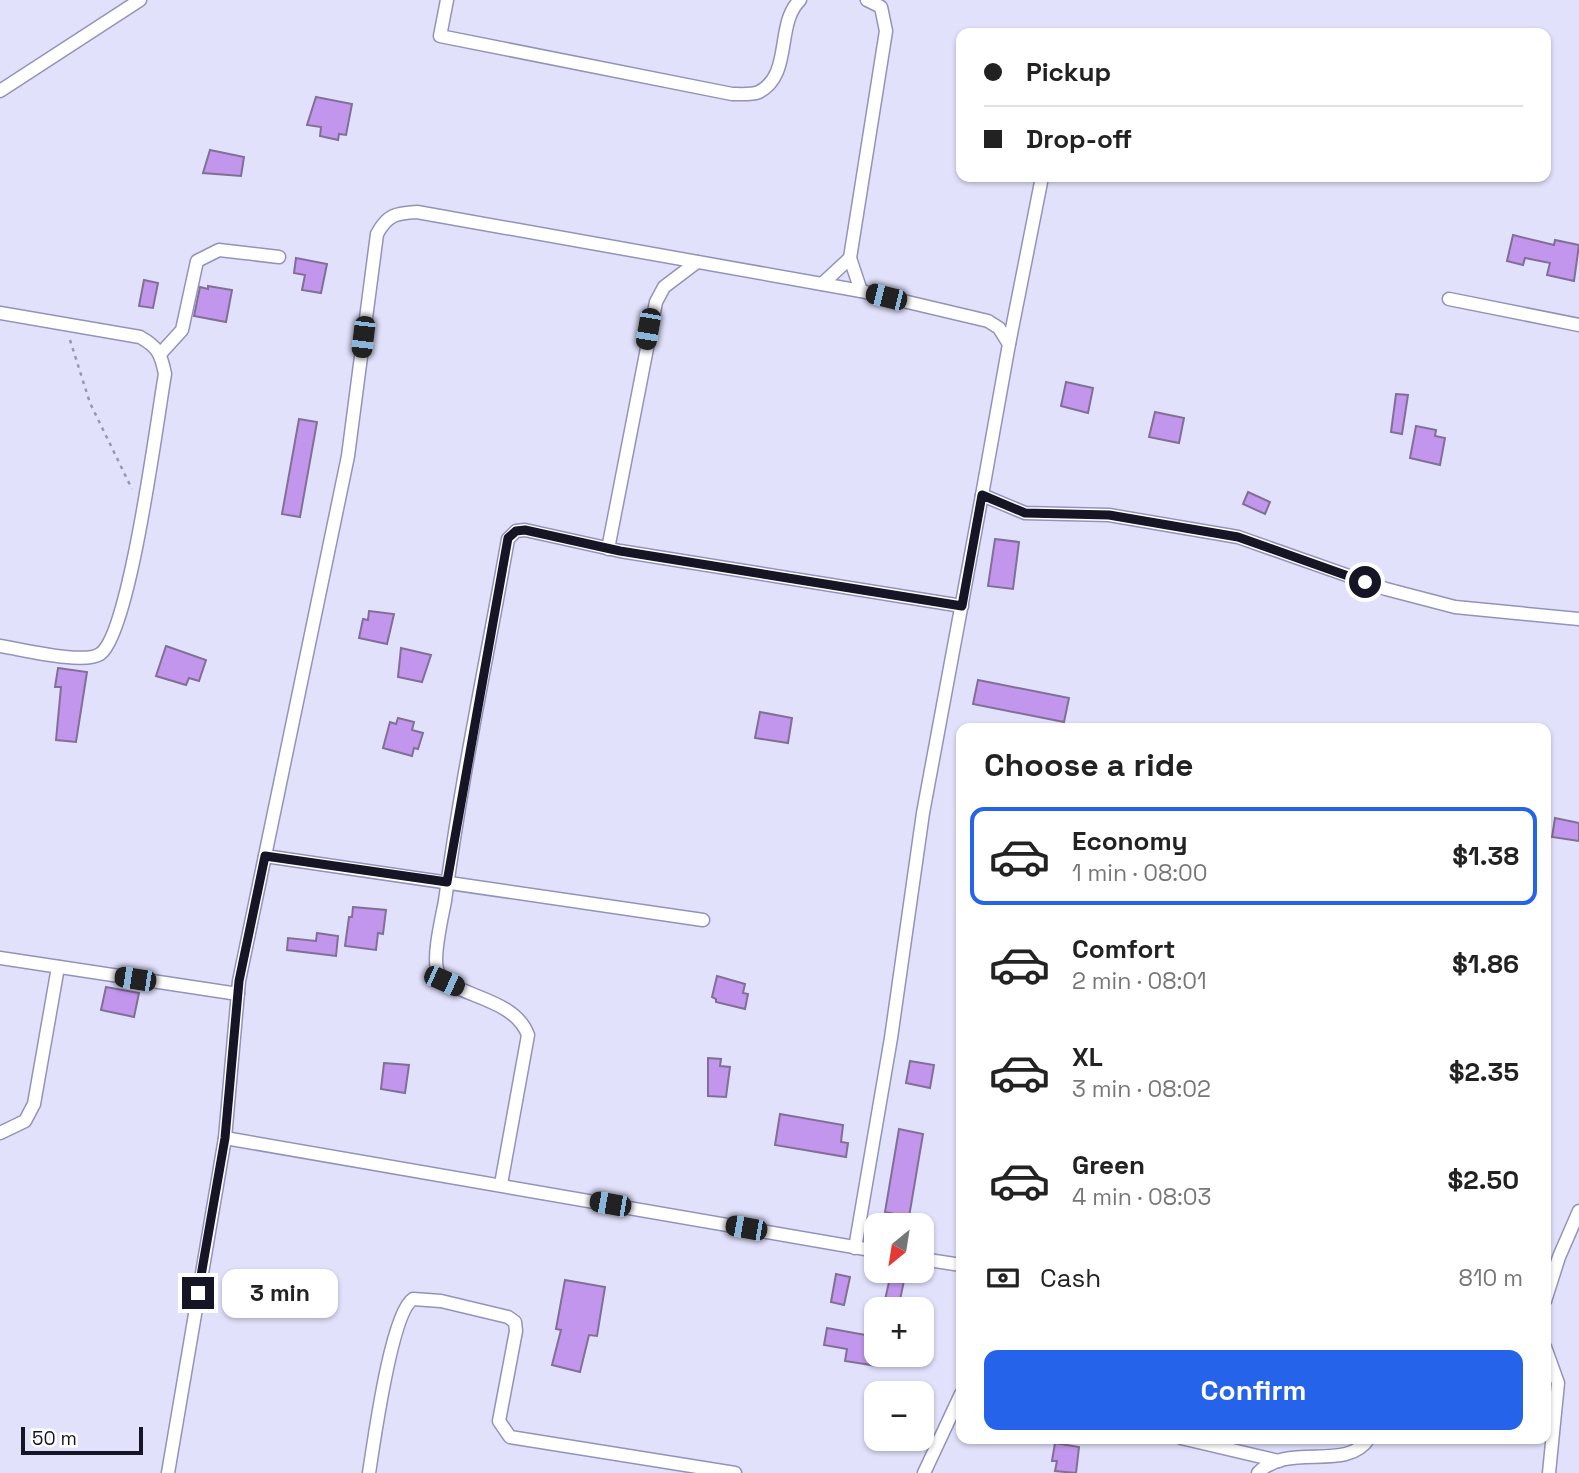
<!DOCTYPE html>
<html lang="en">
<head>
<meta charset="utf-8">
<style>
  body { margin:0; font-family:"Space Grotesk",sans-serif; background:#f2f2f2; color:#222; height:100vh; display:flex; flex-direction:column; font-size:26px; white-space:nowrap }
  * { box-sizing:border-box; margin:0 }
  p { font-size:23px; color:#767676 }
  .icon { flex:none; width:38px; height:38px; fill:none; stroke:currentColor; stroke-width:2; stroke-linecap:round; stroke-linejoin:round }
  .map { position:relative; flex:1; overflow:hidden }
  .details { position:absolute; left:956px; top:723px; width:595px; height:721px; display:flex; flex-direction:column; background:#fff; border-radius:14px; box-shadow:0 2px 5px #0004 }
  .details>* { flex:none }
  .banner { position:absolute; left:956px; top:28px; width:595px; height:154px; border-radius:14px; box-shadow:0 2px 5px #0004; display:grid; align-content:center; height:154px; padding:0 28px; background:#fff }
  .needle { width:46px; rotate:210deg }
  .fabs { position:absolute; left:864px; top:1213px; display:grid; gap:14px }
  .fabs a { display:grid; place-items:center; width:70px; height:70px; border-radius:14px; background:#fff; box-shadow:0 2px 5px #0004; font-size:35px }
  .scale { position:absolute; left:21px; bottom:18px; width:122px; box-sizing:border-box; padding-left:7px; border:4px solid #161525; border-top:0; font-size:19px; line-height:24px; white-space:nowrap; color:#161525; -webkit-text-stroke:5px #fff; paint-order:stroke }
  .end { position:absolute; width:32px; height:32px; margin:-16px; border:9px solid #161525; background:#fff; box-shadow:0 0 0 4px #fff }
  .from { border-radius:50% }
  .bubble { position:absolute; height:49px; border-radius:14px; background:#fff; box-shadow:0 2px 5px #0004; font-size:23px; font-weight:600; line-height:49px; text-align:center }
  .car { position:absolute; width:21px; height:42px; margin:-21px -10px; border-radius:9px; box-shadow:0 0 5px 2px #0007; background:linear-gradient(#222 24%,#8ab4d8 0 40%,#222 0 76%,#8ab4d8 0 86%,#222 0) }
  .banner b { display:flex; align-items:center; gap:24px; height:66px; font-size:26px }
  .banner b+b { border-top:2px solid #e0e0e0 }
  .banner i { width:18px; height:18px; background:#222 }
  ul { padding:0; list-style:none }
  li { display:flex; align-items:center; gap:21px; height:98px; margin:0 14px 10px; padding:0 14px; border:4px solid transparent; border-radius:14px }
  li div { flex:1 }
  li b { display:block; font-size:26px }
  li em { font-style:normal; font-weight:600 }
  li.current { border-color:#2563eb }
  li>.icon { width:63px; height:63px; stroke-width:1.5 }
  h2 { padding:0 28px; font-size:32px; line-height:84px }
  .pay { display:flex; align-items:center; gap:18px; height:77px; padding:0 28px; font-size:26px }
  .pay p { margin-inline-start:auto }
  .primary-button { display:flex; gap:14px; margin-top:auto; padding:14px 28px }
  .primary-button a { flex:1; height:80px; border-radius:14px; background:#2563eb; color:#fff; font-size:28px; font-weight:600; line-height:80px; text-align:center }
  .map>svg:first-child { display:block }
  .building { fill:#c296ed; stroke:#816f95; stroke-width:2 }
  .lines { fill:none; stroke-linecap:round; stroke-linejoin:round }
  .street-casing { stroke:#9492bb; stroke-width:15 }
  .path { stroke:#9797ae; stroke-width:2.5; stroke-dasharray:3.5 5; stroke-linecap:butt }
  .street { stroke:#fff; stroke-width:12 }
  .route { stroke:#161525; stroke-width:9 }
</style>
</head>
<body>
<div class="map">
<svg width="1579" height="1473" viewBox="0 0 1579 1473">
  <rect width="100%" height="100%" fill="#e1e1fc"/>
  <g class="building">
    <path d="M316,97L352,104L346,135L339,134L338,140L320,136L321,127L307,125Z"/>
    <path d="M210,150L244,157L241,176L203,173Z"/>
    <path d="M1513,235L1554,245L1555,240L1579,245L1574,281L1547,275L1550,263L1525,258L1523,265L1507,261Z"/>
    <path d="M296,258L327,264L321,293L302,290L305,275L294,273Z"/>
    <path d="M144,280L158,283L153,308L139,306Z"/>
    <path d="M208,286L232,290L226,322L194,316L200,287L208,289Z"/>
    <path d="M1066,382L1093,388L1088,413L1061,406Z"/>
    <path d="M1396,394L1408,395L1402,434L1391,432Z"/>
    <path d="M1155,412L1184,418L1179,443L1149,437Z"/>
    <path d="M299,419L317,422L300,517L282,514Z"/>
    <path d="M1416,426L1436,430L1435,436L1445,438L1440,465L1410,458Z"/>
    <path d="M1248,492L1270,502L1265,514L1243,504Z"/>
    <path d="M995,539L1019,542L1013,589L988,586Z"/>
    <path d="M369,611L394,614L387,644L359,638L363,619L368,620Z"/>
    <path d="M166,646L206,660L199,681L189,678L186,685L156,676Z"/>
    <path d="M401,648L431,655L422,682L398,677Z"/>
    <path d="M58,668L87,672L76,742L56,740L61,687H55Z"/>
    <path d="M978,680L1069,698L1064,722L973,704Z"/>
    <path d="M760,712L792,718L788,743L755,738Z"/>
    <path d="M398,718L414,722L412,730L423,733L418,749L414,748L412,756L383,748L390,722L396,724Z"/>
    <path d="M1555,818L1579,823V841L1552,837Z"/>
    <path d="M353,907L386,910L383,934L378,933L376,950L345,946L349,917H352Z"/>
    <path d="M317,933L338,936L336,956L287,950L288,938L316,941Z"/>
    <path d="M717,976L745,984L743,993L748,994L745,1009L716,1002V999L712,997Z"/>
    <path d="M106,987L139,993L134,1017L101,1010Z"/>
    <path d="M708,1058L721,1059L720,1066L730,1067L726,1097L708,1096Z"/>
    <path d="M910,1061L934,1065L930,1088L906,1083Z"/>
    <path d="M384,1063L409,1065L405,1093L381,1089Z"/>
    <path d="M780,1114L843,1125L841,1142L848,1143L846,1157L775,1145Z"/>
    <path d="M899,1129L923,1134L909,1217L885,1212Z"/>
    <path d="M891,1273L905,1276L898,1309H883Z"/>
    <path d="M836,1274L850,1277L844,1305L831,1302Z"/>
    <path d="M565,1280L605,1287L597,1336L589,1335L580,1372L552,1365L561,1330L556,1329Z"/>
    <path d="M827,1328L877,1337V1366L845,1361L847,1349L824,1345Z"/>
    <path d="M1055,1443L1079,1447L1076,1473L1055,1471L1057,1461H1052Z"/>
  </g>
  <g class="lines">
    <g class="street-casing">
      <g id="street">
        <path d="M447,0L440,36L732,94C739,94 752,95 759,92C793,74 775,24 800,0"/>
        <path d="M0,91L140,0"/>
        <path d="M822,284L850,258"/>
        <path d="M861,291L850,258L886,31L881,7L867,0"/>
        <path d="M1449,299L1579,325"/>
        <path d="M0,313L140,337C158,347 161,354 165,374C157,419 130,634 100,654C84,665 21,649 0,646"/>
        <path d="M1009,344L1042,177"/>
        <path d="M161,353L182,330L197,261L219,250L279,257"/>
        <path d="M608,549L656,302L664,287L697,262"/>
        <path d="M265,856L703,920"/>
        <path d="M0,958L238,994"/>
        <path d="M0,1133L25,1121L34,1104L58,967"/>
        <path d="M225,1138L877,1251"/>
        <path d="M501,1184L528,1035C513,994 445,997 437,969C433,954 442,917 445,901C461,779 487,659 508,539L516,531L525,530L620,551L962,606"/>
        <path d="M855,1248L891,1038L923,813L982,495"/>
        <path d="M922,1259L961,1265"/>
        <path d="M1545,1301L1559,1257L1579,1211"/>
        <path d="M1545,1347L1558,1383L1549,1473"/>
        <path d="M1181,1438L1279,1461"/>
        <path d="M168,1473L225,1138L239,981L348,456L377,234C387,215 396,213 417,212L861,291L988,321L999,328L1009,344L982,495L1025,513L1109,515L1238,537L1386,589L1455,607L1579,619"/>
        <path d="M369,1473C374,1442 391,1313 413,1299L441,1301L508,1317L515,1322L516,1331L499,1421L510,1437L735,1473"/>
        <path d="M924,1473L961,1394"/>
        <path d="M1258,1473C1288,1441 1347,1473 1369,1438"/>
      </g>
    </g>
    <path class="path" d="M70,340L90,403L132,489"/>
    <use href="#street" class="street"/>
  </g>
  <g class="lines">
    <path class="route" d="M198,1293L225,1138L239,981L265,856L447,882L508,538L516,531L525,530L620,551L962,606L982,495L1025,513L1109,515L1238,537L1365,582"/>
  </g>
</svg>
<div class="fabs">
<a><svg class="needle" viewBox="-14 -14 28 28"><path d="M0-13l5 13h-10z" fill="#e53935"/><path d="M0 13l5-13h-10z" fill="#767676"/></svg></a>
<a>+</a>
<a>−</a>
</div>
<div class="scale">50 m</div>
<i class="end from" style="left:1365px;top:582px"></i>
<i class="end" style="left:198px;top:1293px"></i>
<div class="bubble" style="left:222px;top:1269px;width:116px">3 min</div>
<i class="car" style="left:886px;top:297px;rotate:284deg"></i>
<i class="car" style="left:648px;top:329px;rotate:190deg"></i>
<i class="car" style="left:363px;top:337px;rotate:187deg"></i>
<i class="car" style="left:135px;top:979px;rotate:279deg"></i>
<i class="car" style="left:444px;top:981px;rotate:114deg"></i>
<i class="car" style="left:610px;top:1204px;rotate:280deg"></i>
<i class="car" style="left:746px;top:1228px;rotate:280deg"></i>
<div class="banner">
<b><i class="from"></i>Pickup</b>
<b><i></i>Drop-off</b>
</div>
<section class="details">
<h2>Choose a ride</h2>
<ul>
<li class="current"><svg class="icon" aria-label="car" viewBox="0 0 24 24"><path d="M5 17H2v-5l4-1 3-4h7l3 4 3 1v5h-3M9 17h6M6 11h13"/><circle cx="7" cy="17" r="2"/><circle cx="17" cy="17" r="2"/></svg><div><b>Economy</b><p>1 min · 08:00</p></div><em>$1.38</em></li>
<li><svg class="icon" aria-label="car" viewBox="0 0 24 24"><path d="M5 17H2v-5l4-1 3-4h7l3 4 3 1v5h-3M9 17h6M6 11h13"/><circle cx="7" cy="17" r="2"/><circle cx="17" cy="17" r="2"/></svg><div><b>Comfort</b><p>2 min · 08:01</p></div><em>$1.86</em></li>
<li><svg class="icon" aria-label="car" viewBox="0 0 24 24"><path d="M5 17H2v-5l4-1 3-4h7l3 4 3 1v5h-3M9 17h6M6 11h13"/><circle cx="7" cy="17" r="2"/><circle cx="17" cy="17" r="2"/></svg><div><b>XL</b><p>3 min · 08:02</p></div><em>$2.35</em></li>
<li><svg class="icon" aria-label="car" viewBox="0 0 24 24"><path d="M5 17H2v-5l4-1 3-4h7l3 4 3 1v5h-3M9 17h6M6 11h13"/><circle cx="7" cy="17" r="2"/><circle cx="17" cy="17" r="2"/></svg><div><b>Green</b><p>4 min · 08:03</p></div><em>$2.50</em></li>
</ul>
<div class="pay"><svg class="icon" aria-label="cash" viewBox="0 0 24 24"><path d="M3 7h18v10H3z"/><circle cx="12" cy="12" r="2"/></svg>Cash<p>810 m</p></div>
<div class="primary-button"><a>Confirm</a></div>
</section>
</div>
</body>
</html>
